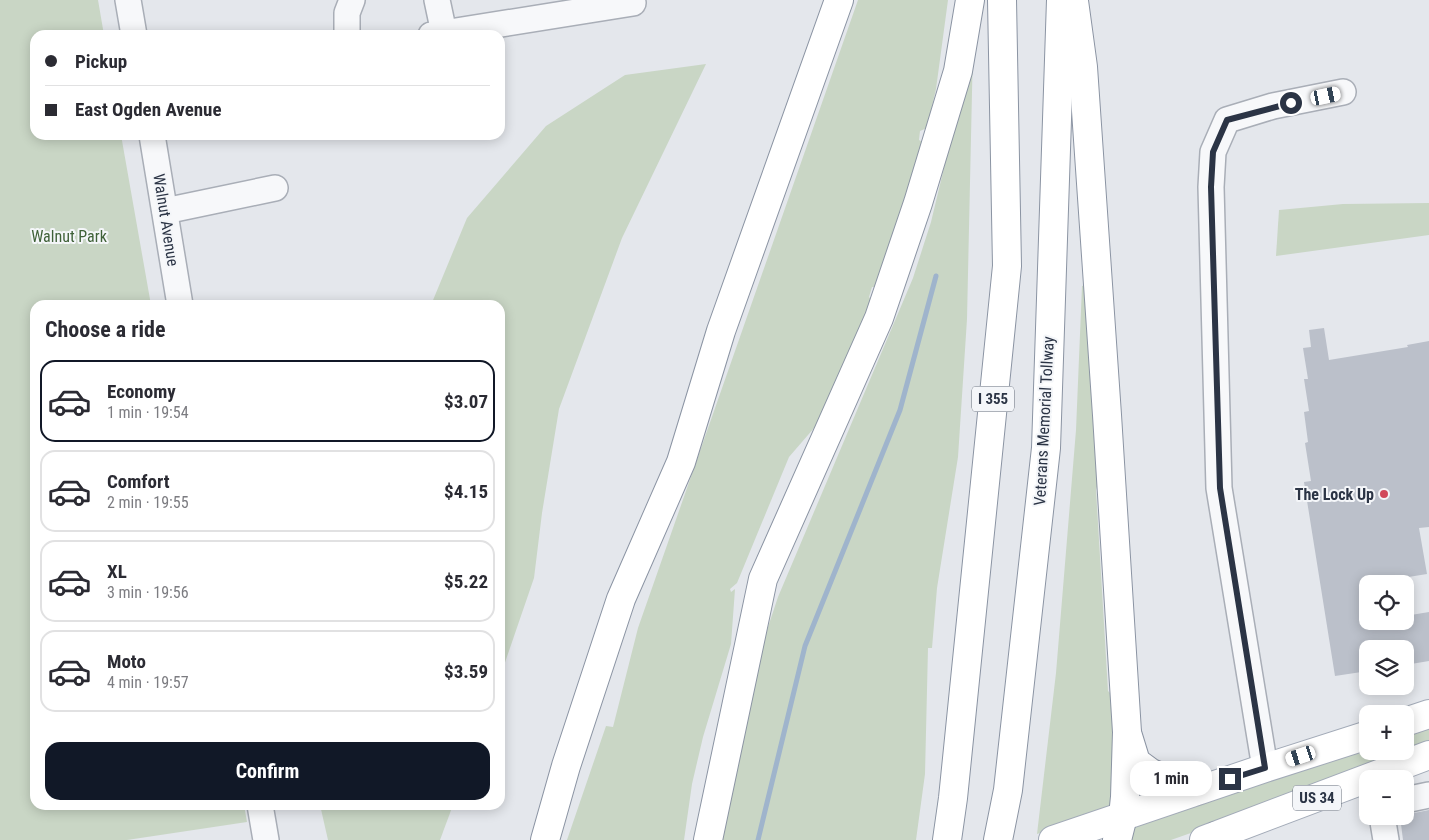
<!DOCTYPE html>
<html lang="en">
<head>
<meta charset="utf-8">
<style>
  body { margin:0; font-family:"Roboto Condensed",sans-serif; background:#f2f2f3; color:#2b2b33; height:100vh; display:flex; flex-direction:column; font-size:19px; white-space:nowrap }
  * { box-sizing:border-box; margin:0 }
  p { font-size:16px; color:#7c7c81 }
  .icon { flex:none; width:28px; height:28px; fill:none; stroke:currentColor; stroke-width:2; stroke-linecap:round; stroke-linejoin:round }
  .map { position:relative; flex:1; overflow:hidden }
  .sheet { position:absolute; left:30px; top:300px; width:475px; height:510px; display:flex; flex-direction:column; background:#fff; border-radius:15px; box-shadow:0 2px 12px #0003 }
  .sheet>* { flex:none }
  .top-card { position:absolute; left:30px; top:30px; width:475px; height:110px; border-radius:15px; box-shadow:0 2px 12px #0003; display:grid; align-content:center; height:110px; padding:0 15px; background:#fff }
  .tools { position:absolute; left:1359px; top:575px; display:grid; gap:10px }
  .tools a { display:grid; place-items:center; width:55px; height:55px; border-radius:10px; background:#fff; box-shadow:0 2px 12px #0003; font-size:25px }
  .end { position:absolute; width:22px; height:22px; margin:-11px; border:6px solid #2b3445; background:#fff; box-shadow:0 0 0 2px #fff }
  .from { border-radius:50% }
  .bubble { position:absolute; height:35px; border-radius:15px; background:#fff; box-shadow:0 2px 12px #0003; font-size:16px; font-weight:700; line-height:35px; text-align:center }
  .car { position:absolute; width:15px; height:30px; margin:-15px -8px; border-radius:6px; box-shadow:0 0 4px 1px #0007; background:linear-gradient(#fff 24%,#345 0 40%,#fff 0 76%,#345 0 86%,#fff 0) }
  .top-card b { display:flex; align-items:center; gap:18px; height:48px; font-size:19px }
  .top-card b+b { border-top:1px solid #e1e1e2 }
  .top-card i { width:12px; height:12px; background:#2b2b33 }
  ul { padding:0; list-style:none }
  li { display:flex; align-items:center; gap:15px; height:82px; margin:0 10px 8px; padding:0 5px; border:2px solid #e1e1e2; border-radius:15px }
  li div { flex:1 }
  li b { display:block; font-size:19px }
  li em { font-style:normal; font-weight:700 }
  li.selected { border-color:#111827 }
  li>.icon { width:45px; height:45px; stroke-width:1.5 }
  h2 { padding:0 15px; font-size:22px; line-height:60px }
  .primary-button { display:flex; gap:10px; margin-top:auto; padding:10px 15px }
  .primary-button a { flex:1; height:58px; border-radius:15px; background:#111827; color:#fff; font-size:20px; font-weight:700; line-height:58px; text-align:center }
  .map>svg:first-child { display:block }
  .green { fill:#c9d6c5 }
  .lines { fill:none; stroke-linecap:round; stroke-linejoin:round }
  .stream { stroke:#9fb4cc; stroke-width:5 }
  .building { fill:#bbc0ca }
  .minor-casing { stroke:#a9aeb7; stroke-width:28 }
  .major-casing { stroke:#a3abb8; stroke-width:30 }
  .highway-casing { stroke:#8b94a3; stroke-width:30 }
  .minor { stroke:#f7f8fa; stroke-width:25 }
  .major { stroke:#fff; stroke-width:28 }
  .highway { stroke:#fff; stroke-width:28 }
  .route { stroke:#2b3445; stroke-width:6 }
  .poi-dot { fill:#d1495b; stroke:#f4f6f9; stroke-width:2 }
  .labels { text-anchor:middle; dominant-baseline:central; stroke-width:4; stroke-linejoin:round; paint-order:stroke }
  .shield { fill:#f4f6f9; stroke:#676e7b; stroke-width:1 }
  .shield-label { font-size:15px; font-weight:bold; fill:#2b3445 }
  .street-label { font-size:16px; fill:#2b3445; stroke:#f4f6f9 }
  .park-label { font-size:16px; fill:#3f6138; stroke:#f4f6f9 }
  .poi-label { font-size:16px; font-weight:bold; fill:#2b3445; stroke:#f4f6f9; text-anchor:end }
</style>
</head>
<body>
<div class="map">
<svg width="1429" height="840" viewBox="0 0 1429 840">
  <rect width="100%" height="100%" fill="#e4e7ec"/>
  <g class="green">
    <path d="M0,0H98L104,35H35V135H121L151,305H35V805H244L247,822L127,840H0Z"/>
    <path d="M858,0H948L936,89L927,128L920,131L919,140L924,143L880,287H872L869,297L874,303L827,413L789,457L737,583L730,589L731,592L735,589L731,644L703,737L692,784L684,840H567L606,726L613,727L638,628Z"/>
    <path d="M973,47L967,319L958,457L937,588L932,648H928L925,774L916,840H719L751,678L778,597L913,278L931,222Z"/>
    <path d="M706,64L622,238L559,409L542,513L534,578L500,677V305H431L467,218L546,126L625,75Z"/>
    <path d="M1429,203V235L1276,256L1279,210L1343,204Z"/>
    <path d="M1088,284L1098,483L1096,490L1108,691L1111,694L1118,794L1110,808L1037,834L1056,673L1076,430L1082,286Z"/>
    <path d="M1429,725V743L1273,804L1171,840H1126L1131,824L1367,745L1368,751H1405V733Z"/>
    <path d="M320,805H453L440,840H328Z"/>
  </g>
  <g class="lines">
    <path class="stream" d="M758,840L805,646L900,410L936,276"/>
  </g>
  <g class="building">
    <path d="M1324,328L1329,360L1408,347L1407,345L1429,341V527L1419,528L1427,574L1365,584L1368,601V621H1405V616L1429,612V661L1405,665V649H1368V671L1335,676L1304,482L1311,481L1305,443L1308,442L1304,412L1309,411L1304,379H1308L1303,348L1311,347L1309,330Z"/>
    <path d="M1429,810V840H1403L1400,816Z"/>
  </g>
  <g class="lines">
    <g class="minor-casing">
      <g id="minor">
        <path d="M128,0L134,35"/>
        <path d="M437,0L444,33"/>
        <path d="M347,35V13L352,0"/>
        <path d="M431,35L633,3"/>
        <path d="M152,135L180,305"/>
        <path d="M165,211L275,188"/>
        <path d="M1265,768L1219,488L1211,187L1213,152L1227,120L1273,106L1343,92"/>
        <path d="M1405,800L1429,795"/>
        <path d="M260,805L266,840"/>
        <path d="M1382,816L1386,840"/>
      </g>
    </g>
    <g class="major-casing">
      <g id="major">
        <path d="M1405,722L1429,714"/>
        <path d="M1053,840L1265,768L1368,735"/>
        <path d="M1204,840L1429,755"/>
      </g>
    </g>
    <g class="highway-casing">
      <g id="highway">
        <path d="M1074,1L1083,67L1107,415L1127,732L1125,797L1123,816L1117,840"/>
        <path d="M1128,736L1136,762L1151,773L1195,791"/>
        <path d="M545,840L566,766L621,599L681,462L721,331L839,0"/>
        <path d="M708,840L763,579L879,318L918,203L958,71L970,0"/>
        <path d="M947,840L953,798L1007,266L1002,0"/>
        <path d="M998,840L1008,790L1046,448L1061,0"/>
        <path d="M1211,840L1216,836"/>
      </g>
    </g>
    <use href="#minor" class="minor"/>
    <use href="#major" class="major"/>
    <use href="#highway" class="highway"/>
  </g>
  <g class="lines">
    <path class="route" d="M1230,779L1265,768L1220,488L1211,187L1213,152L1227,120L1291,103"/>
  </g>
  <circle class="poi-dot" cx="1384" cy="494" r="5"/>
  <g class="labels">
    <g class="shield">
      <rect x="972" y="386.5" width="42" height="25" rx="4"/>
      <rect x="1293" y="785.5" width="48" height="25" rx="4"/>
    </g>
    <g class="shield-label">
      <text x="993" y="399">I 355</text>
      <text x="1317" y="798">US 34</text>
    </g>
    <g class="street-label">
      <text transform="translate(166 220) rotate(81)">Walnut Avenue</text>
      <text transform="translate(1044 421) rotate(-87)">Veterans Memorial Tollway</text>
    </g>
    <g class="park-label">
      <text x="69" y="236">Walnut Park</text>
    </g>
    <g class="poi-label">
      <text x="1374" y="494">The Lock Up</text>
    </g>
  </g>
</svg>
<div class="tools">
<a><svg class="icon" aria-label="locate" viewBox="0 0 24 24"><circle cx="12" cy="12" r="6"/><path d="M12 2v4M12 18v4M2 12h4M18 12h4"/></svg></a>
<a><svg class="icon" aria-label="layers" viewBox="0 0 24 24"><path d="M12 4l9 5-9 5-9-5zM3 14l9 5 9-5"/></svg></a>
<a>+</a>
<a>−</a>
</div>
<i class="end from" style="left:1291px;top:103px"></i>
<i class="end" style="left:1230px;top:779px"></i>
<div class="bubble" style="left:1130px;top:761px;width:82px">1 min</div>
<i class="car" style="left:1326px;top:96px;rotate:78deg"></i>
<i class="car" style="left:1301px;top:756px;rotate:252deg"></i>
<div class="top-card">
<b><i class="from"></i>Pickup</b>
<b><i></i>East Ogden Avenue</b>
</div>
<section class="sheet">
<h2>Choose a ride</h2>
<ul>
<li class="selected"><svg class="icon" aria-label="car" viewBox="0 0 24 24"><path d="M5 17H2v-5l4-1 3-4h7l3 4 3 1v5h-3M9 17h6M6 11h13"/><circle cx="7" cy="17" r="2"/><circle cx="17" cy="17" r="2"/></svg><div><b>Economy</b><p>1 min · 19:54</p></div><em>$3.07</em></li>
<li><svg class="icon" aria-label="car" viewBox="0 0 24 24"><path d="M5 17H2v-5l4-1 3-4h7l3 4 3 1v5h-3M9 17h6M6 11h13"/><circle cx="7" cy="17" r="2"/><circle cx="17" cy="17" r="2"/></svg><div><b>Comfort</b><p>2 min · 19:55</p></div><em>$4.15</em></li>
<li><svg class="icon" aria-label="car" viewBox="0 0 24 24"><path d="M5 17H2v-5l4-1 3-4h7l3 4 3 1v5h-3M9 17h6M6 11h13"/><circle cx="7" cy="17" r="2"/><circle cx="17" cy="17" r="2"/></svg><div><b>XL</b><p>3 min · 19:56</p></div><em>$5.22</em></li>
<li><svg class="icon" aria-label="car" viewBox="0 0 24 24"><path d="M5 17H2v-5l4-1 3-4h7l3 4 3 1v5h-3M9 17h6M6 11h13"/><circle cx="7" cy="17" r="2"/><circle cx="17" cy="17" r="2"/></svg><div><b>Moto</b><p>4 min · 19:57</p></div><em>$3.59</em></li>
</ul>
<div class="primary-button"><a>Confirm</a></div>
</section>
</div>
</body>
</html>
